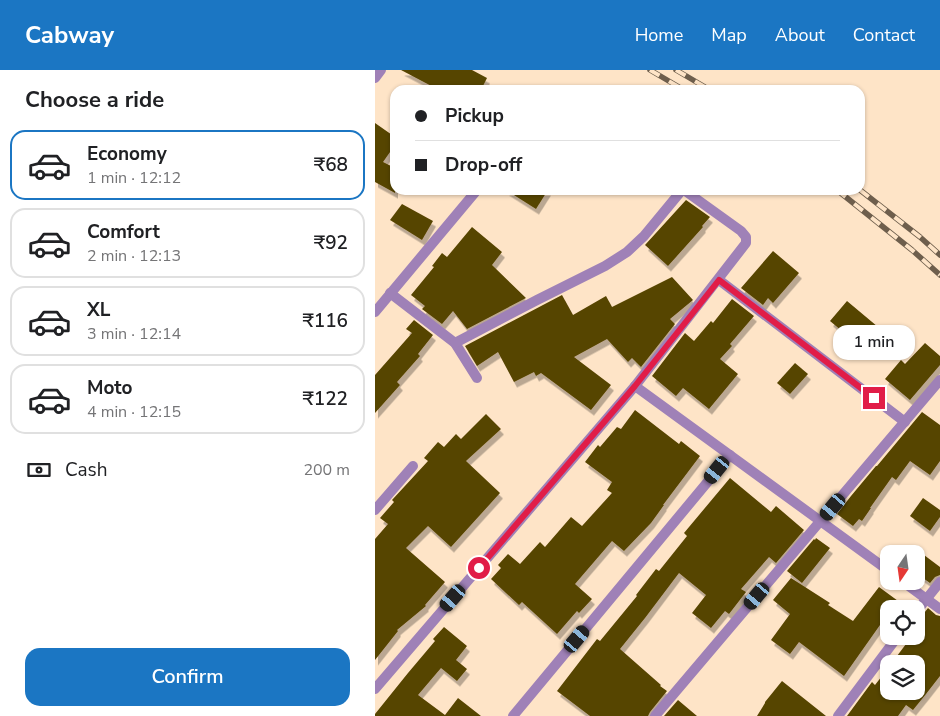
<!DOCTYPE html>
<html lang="en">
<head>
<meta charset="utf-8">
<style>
  body { margin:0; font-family:"Nunito Sans",sans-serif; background:#f6f6f6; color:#202124; height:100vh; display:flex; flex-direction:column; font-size:19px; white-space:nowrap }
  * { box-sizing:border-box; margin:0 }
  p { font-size:16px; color:#757577 }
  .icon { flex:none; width:28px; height:28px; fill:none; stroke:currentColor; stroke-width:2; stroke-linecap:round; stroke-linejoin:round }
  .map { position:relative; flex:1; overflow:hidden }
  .details { display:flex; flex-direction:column; background:#fff; width:375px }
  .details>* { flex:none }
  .hud { position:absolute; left:15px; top:15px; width:475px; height:110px; border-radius:15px; box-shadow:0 1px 4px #0004; display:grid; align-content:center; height:110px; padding:0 25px; background:#fff }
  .needle { width:32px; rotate:193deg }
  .fabs { position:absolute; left:505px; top:475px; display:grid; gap:10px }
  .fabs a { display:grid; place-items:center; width:45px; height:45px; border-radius:10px; background:#fff; box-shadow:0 1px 4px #0004; font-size:25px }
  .end { position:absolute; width:22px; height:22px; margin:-11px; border:6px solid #e11d48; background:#fff; box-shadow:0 0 0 2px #fff }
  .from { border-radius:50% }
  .bubble { position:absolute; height:35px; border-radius:15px; background:#fff; box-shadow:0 1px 4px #0004; font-size:16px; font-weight:600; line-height:35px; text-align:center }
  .car { position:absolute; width:15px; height:30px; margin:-15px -8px; border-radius:6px; box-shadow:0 0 4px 1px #0007; background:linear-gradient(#222 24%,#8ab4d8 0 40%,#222 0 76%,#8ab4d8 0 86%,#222 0) }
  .hud b { display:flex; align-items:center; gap:18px; height:48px; font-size:19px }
  .hud b+b { border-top:1px solid #e0e0e0 }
  .hud i { width:12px; height:12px; background:#202124 }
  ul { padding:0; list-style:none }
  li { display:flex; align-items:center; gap:15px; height:70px; margin:0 10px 8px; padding:0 15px; border:2px solid #e0e0e0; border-radius:15px }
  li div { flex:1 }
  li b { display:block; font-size:19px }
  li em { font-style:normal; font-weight:600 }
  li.current { border-color:#1b76c3 }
  li>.icon { width:45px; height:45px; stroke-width:1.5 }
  h2 { padding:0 25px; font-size:22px; line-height:60px }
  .pay { display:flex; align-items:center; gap:12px; height:55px; padding:0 25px; font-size:19px }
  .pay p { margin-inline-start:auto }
  .button { display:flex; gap:10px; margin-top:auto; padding:10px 25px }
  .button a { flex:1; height:58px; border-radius:15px; background:#1b76c3; color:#fff; font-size:20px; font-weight:600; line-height:58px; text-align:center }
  header { display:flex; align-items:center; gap:30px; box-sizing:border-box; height:70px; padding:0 25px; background:#1b76c3; color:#fff }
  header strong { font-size:24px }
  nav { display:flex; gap:28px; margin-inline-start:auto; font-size:18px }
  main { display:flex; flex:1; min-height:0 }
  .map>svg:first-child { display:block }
  .building { fill:#574406; filter:url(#shadow) }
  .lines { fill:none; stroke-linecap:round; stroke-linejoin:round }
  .street { stroke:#9f81b7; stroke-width:10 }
  .rail-casing { stroke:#6e5e4c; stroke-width:5.5 }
  .rail { stroke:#fee4c7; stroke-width:4; stroke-dasharray:11; stroke-linecap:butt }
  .route { stroke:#e11d48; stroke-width:6 }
</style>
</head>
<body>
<header>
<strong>Cabway</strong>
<nav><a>Home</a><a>Map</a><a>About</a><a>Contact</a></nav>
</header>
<main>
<section class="details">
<h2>Choose a ride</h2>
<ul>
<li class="current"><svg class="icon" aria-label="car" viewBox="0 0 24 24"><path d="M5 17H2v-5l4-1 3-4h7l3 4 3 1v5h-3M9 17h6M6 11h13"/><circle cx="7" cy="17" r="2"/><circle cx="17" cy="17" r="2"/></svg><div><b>Economy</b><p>1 min · 12:12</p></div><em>₹68</em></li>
<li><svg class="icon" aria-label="car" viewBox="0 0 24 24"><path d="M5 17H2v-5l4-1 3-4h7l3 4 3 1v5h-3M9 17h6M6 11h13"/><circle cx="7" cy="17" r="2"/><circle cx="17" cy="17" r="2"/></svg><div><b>Comfort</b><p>2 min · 12:13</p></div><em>₹92</em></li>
<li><svg class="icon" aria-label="car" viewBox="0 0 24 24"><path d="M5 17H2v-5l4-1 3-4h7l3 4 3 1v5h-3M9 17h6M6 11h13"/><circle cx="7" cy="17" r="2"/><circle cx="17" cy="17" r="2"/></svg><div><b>XL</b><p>3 min · 12:14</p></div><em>₹116</em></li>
<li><svg class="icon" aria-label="car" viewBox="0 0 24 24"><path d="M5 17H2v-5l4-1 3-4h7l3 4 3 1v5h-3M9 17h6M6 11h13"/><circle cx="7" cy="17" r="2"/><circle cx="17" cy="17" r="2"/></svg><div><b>Moto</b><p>4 min · 12:15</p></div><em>₹122</em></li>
</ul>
<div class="pay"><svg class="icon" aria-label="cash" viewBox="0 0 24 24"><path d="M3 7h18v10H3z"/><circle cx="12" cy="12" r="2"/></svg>Cash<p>200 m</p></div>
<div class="button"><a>Confirm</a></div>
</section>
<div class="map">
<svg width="565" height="646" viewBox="0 0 565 646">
  <defs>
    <filter id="shadow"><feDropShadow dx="3" dy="5.5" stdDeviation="0" flood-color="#0004"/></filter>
  </defs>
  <rect width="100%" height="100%" fill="#fee4c7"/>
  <g class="building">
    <path d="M26,0H97L112,8L106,20H64Z"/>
    <path d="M0,53L20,67V75L8,92L20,98V123L0,112Z"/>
    <path d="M131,120H173L161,139Z"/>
    <path d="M311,130L335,147L327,156L328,157L293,196L270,175Z"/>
    <path d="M27,134L58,151L47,170L15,150Z"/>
    <path d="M97,157L127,182L117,195L151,228L92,259L78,241L67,254L47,239L50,236L36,225L59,197L57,196L67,183L72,187Z"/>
    <path d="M398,181L424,203L398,233L393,228L388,235L366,218Z"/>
    <path d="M297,207L318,230L295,249L300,254L266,297L257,288L253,292L232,269L199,287L236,315L216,340L166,303L161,306L159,302L139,312L123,282L102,296L90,276L187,225L198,245L231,226L237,237Z"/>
    <path d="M357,229L379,246L355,274L357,276L345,289L363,304L334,339L308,318L301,326L277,306L310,263L319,271L336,251L338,253Z"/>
    <path d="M472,231L509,262L493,280L481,270L479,271L455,251Z"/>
    <path d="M39,250L58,265L43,284L45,286L22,312L25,315L0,343V305L37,263L31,259Z"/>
    <path d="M550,273L565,286V295L535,330L510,309L526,290L530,294Z"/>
    <path d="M420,293L433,304L415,324L402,313Z"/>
    <path d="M260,340L304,374L306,371L325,386L288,435H289L276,453L249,481L237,471L200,514L217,529L204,543L202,541L182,564L147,532L144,535L116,509L126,498L123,495L133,484L145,494L165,472L170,477L196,447L207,456L237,423L232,420L237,412L210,392L223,375L225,377L242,357L246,359Z"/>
    <path d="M547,342L565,355V391L555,405L535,391L521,410L517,407L495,438H496L487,451L484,449L478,456L462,444L476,426L501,396H502Z"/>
    <path d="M111,344L126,359L91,391L125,423L76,477L53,456L31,478L70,512L50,535L51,536L22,560L23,561L0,590V469L13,454L5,448L19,432L17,430L53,391L49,388L63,372L69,377L81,364L86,369Z"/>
    <path d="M355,408L396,442L401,436L429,460L401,493L394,487L366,519L371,522L354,544L350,541L336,558L317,543L331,525L304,503L270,548L245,579L286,615L285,616L292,621L275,642L273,646H215L182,621L222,569L225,571L262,526L261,525L281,499L284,501L312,466L309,463Z"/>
    <path d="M548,428L565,440V447L555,461L535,446Z"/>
    <path d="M441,468L455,478L427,513L412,501L439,469L440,470Z"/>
    <path d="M541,479L565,497V505L560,507L555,513L541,503Z"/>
    <path d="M416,508L455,533L453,535L478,551L504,517L534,539H514V561L505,555L469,606L424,572L415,584L396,570L415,544L398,530Z"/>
    <path d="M553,538L561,545L565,546V606L551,624L538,640L531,635L523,646H472L497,612L500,615L514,597V621H541V594H516L531,574L528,571L530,566H541V549L546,547Z"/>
    <path d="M69,557L92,576L81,590L92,599L82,611L66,598L43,625L70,645L83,628L106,646H0V644L33,603L60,571L58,569Z"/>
    <path d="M407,611L451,646H382L390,633V632Z"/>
    <path d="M303,630L322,646H289Z"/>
  </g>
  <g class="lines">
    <g class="street">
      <path d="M0,8L6,0"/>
      <path d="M344,210L530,352"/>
      <path d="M15,223L80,273L102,308"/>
      <path d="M0,242L102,120"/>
      <path d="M80,273L162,230L230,196L252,182L269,166L307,120"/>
      <path d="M260,316L514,501"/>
      <path d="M0,440L38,396"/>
      <path d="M527,511L565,539"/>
      <path d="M541,542L565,512"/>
      <path d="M0,619L260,316L371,173V167L366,161L309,120"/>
      <path d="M138,646L355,385"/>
      <path d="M280,646L565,310"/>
      <path d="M463,646L523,566"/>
    </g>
    <g class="rail-casing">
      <g id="rail">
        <path d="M275,0L309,20"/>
        <path d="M301,0L335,20"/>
        <path d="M462,120L537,180L565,205"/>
        <path d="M485,120L545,167L565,185"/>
      </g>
    </g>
    <use href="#rail" class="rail"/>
  </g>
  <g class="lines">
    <path class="route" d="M104,498L260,316L344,210L499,328"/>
  </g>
</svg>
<div class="fabs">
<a><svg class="needle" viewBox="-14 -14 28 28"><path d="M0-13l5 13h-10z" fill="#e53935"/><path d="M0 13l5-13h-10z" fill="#757577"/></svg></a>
<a><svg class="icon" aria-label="locate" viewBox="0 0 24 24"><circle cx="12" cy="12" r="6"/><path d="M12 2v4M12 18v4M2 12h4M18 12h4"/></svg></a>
<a><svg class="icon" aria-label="layers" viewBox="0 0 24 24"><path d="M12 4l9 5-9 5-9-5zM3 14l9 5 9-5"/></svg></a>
</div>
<i class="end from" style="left:104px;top:498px"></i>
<i class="end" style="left:499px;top:328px"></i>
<div class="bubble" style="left:458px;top:255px;width:82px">1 min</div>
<i class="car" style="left:342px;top:400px;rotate:219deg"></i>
<i class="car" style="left:458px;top:437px;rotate:220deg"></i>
<i class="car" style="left:382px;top:526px;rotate:220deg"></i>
<i class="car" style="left:78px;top:528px;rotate:221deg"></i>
<i class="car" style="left:202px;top:569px;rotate:40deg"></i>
<div class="hud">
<b><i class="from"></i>Pickup</b>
<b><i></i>Drop-off</b>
</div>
</div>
</main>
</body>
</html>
